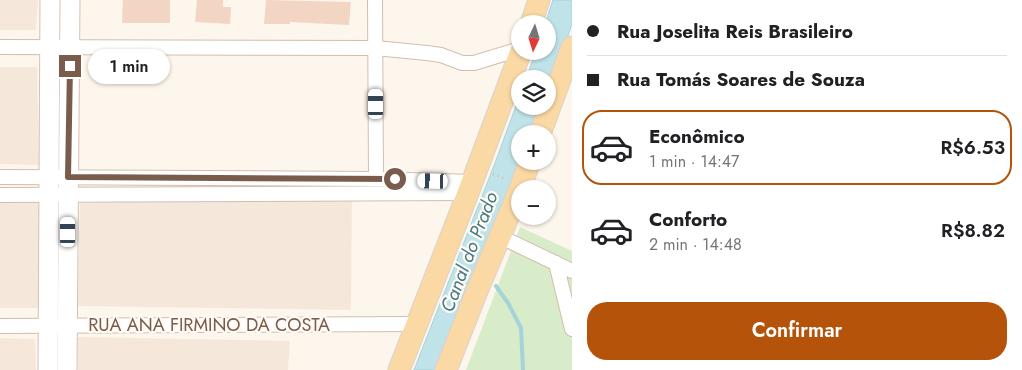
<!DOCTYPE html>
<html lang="pt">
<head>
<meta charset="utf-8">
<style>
  body { margin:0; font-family:Jost,sans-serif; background:#f6f6f6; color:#202124; height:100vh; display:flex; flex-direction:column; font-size:19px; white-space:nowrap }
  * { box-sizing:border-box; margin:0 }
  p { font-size:16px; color:#757577 }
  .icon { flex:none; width:28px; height:28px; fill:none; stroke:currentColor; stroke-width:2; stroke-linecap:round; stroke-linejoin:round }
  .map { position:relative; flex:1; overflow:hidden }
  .details { display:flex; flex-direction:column; background:#fff; width:450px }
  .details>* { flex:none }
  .banner { display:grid; align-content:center; height:110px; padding:0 15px; background:#fff }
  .needle { width:32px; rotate:184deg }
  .fabs { position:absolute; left:511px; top:15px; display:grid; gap:10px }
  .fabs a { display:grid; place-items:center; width:45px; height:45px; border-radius:50%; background:#fff; box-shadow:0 1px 4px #0004; font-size:25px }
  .end { position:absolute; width:22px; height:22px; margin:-11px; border:6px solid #7a5c4d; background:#fff; box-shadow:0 0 0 2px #fff }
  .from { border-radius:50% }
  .bubble { position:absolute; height:35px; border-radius:18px; background:#fff; box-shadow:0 1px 4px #0004; font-size:16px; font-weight:600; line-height:35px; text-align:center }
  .car { position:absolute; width:15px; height:30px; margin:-15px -8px; border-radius:6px; box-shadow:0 0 4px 1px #0007; background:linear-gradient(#fff 24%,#345 0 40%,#fff 0 76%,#345 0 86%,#fff 0) }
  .banner b { display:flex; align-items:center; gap:18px; height:48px; font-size:19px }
  .banner b+b { border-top:1px solid #e0e0e0 }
  .banner i { width:12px; height:12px; background:#202124 }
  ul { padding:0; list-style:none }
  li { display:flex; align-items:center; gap:15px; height:75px; margin:0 10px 8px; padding:0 5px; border:2px solid transparent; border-radius:20px }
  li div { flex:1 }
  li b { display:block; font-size:19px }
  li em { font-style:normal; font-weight:600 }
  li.current { border-color:#b45309 }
  li>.icon { width:45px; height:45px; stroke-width:1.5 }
  .primary-button { display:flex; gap:10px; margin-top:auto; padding:10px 15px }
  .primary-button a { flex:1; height:58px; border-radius:20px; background:#b45309; color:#fff; font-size:20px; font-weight:600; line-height:58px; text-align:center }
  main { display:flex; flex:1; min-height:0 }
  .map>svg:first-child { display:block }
  .residential { fill:#f5e8da }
  .green { fill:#d8ecc9 }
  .water { fill:#bfe3e8; stroke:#a5d3da }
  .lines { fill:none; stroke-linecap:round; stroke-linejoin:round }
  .stream { stroke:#a5d3da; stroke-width:4 }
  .building { fill:#f3d5c3 }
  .street-casing { stroke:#d1beb0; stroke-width:16 }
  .secondary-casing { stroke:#d6c0b0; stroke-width:21 }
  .primary-casing { stroke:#dad1cd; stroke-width:23 }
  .path { stroke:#d9b8a5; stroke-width:2.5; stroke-dasharray:1 4; stroke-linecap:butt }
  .street { stroke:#fff; stroke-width:14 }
  .secondary { stroke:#fff; stroke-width:19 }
  .primary { stroke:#fbd9a5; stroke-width:21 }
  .route { stroke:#7a5c4d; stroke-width:6 }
  .labels { text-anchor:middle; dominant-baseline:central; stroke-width:4.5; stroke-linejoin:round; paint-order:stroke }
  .street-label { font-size:18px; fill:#7a5c4d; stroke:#fffaf3 }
  .water-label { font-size:19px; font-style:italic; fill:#437c86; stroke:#fffaf3 }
</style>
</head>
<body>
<main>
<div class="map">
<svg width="572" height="370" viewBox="0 0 572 370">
  <rect width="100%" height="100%" fill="#fdf6ec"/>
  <g class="residential">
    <path d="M0,0H38L36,30H0Z"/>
    <path d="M0,67H37L39,165L0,164Z"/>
    <path d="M352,193L351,310L78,306L80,203Z"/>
    <path d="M49,195L39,308H0V196Z"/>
    <path d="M78,337L290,341L288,370H78Z"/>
    <path d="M0,338L35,339L36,370H0Z"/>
  </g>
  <path class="green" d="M520,227L572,251V370H466Z"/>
  <g class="water">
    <path d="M553,0H572V24L548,94V79H526L536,51H548V24H545Z"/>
    <path d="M520,95V106H543L533,134H520V161L442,370H414L495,163Z"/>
  </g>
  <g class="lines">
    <path class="stream" d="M496,286L508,303L521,328L523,370"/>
  </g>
  <g class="building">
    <path d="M123,0H170V23H122Z"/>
    <path d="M197,0H223V7H231L230,24L195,22Z"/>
    <path d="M266,0L351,2L349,25L290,22V24H264Z"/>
  </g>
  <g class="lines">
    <g class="street-casing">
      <g id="street">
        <path d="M375,0L376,179"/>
        <path d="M0,47L375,48L427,53L441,55L462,63H474L520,49"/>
        <path d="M0,177L376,179L472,182"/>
        <path d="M0,195L468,193"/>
        <path d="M501,237L572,271"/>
        <path d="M556,263L572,329"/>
        <path d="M0,326L417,324"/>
      </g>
    </g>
    <g class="secondary-casing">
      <g id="secondary">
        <path d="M48,370L50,0"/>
        <path d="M67,370L70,0"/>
      </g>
    </g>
    <g class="primary-casing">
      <g id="primary">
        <path d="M531,24L539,0"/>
        <path d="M540,134L572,47"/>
        <path d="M520,189L530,161"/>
        <path d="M399,370L468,193L521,51"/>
        <path d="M446,370L477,291L520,189"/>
      </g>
    </g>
    <path class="path" d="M493,174L506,179"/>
    <use href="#street" class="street"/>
    <use href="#secondary" class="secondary"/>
    <use href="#primary" class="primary"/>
  </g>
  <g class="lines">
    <path class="route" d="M70,66L68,177L395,179"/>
  </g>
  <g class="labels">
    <g class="street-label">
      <text x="209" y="325">RUA ANA FIRMINO DA COSTA</text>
    </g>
    <g class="water-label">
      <text transform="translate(469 252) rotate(-69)">Canal do Prado</text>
    </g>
  </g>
</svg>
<div class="fabs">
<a><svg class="needle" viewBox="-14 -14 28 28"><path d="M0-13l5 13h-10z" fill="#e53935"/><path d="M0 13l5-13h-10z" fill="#757577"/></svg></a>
<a><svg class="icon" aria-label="layers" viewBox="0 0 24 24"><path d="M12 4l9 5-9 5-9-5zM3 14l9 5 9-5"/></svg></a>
<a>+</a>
<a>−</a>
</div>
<i class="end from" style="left:395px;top:179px"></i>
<i class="end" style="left:70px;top:66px"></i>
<div class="bubble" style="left:88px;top:49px;width:82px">1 min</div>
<i class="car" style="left:376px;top:104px;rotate:0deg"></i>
<i class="car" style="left:433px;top:181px;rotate:272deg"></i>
<i class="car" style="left:68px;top:232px;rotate:0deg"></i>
</div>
<section class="details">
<div class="banner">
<b><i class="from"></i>Rua Joselita Reis Brasileiro</b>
<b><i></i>Rua Tomás Soares de Souza</b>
</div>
<ul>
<li class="current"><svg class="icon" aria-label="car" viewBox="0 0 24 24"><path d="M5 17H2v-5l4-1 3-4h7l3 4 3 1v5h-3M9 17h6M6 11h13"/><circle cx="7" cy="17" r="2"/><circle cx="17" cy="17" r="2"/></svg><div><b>Econômico</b><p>1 min · 14:47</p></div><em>R$6.53</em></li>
<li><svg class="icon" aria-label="car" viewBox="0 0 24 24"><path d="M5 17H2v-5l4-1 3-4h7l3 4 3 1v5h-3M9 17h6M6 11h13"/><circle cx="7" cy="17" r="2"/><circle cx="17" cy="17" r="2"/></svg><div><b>Conforto</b><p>2 min · 14:48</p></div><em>R$8.82</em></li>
</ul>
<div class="primary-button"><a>Confirmar</a></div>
</section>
</main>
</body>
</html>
